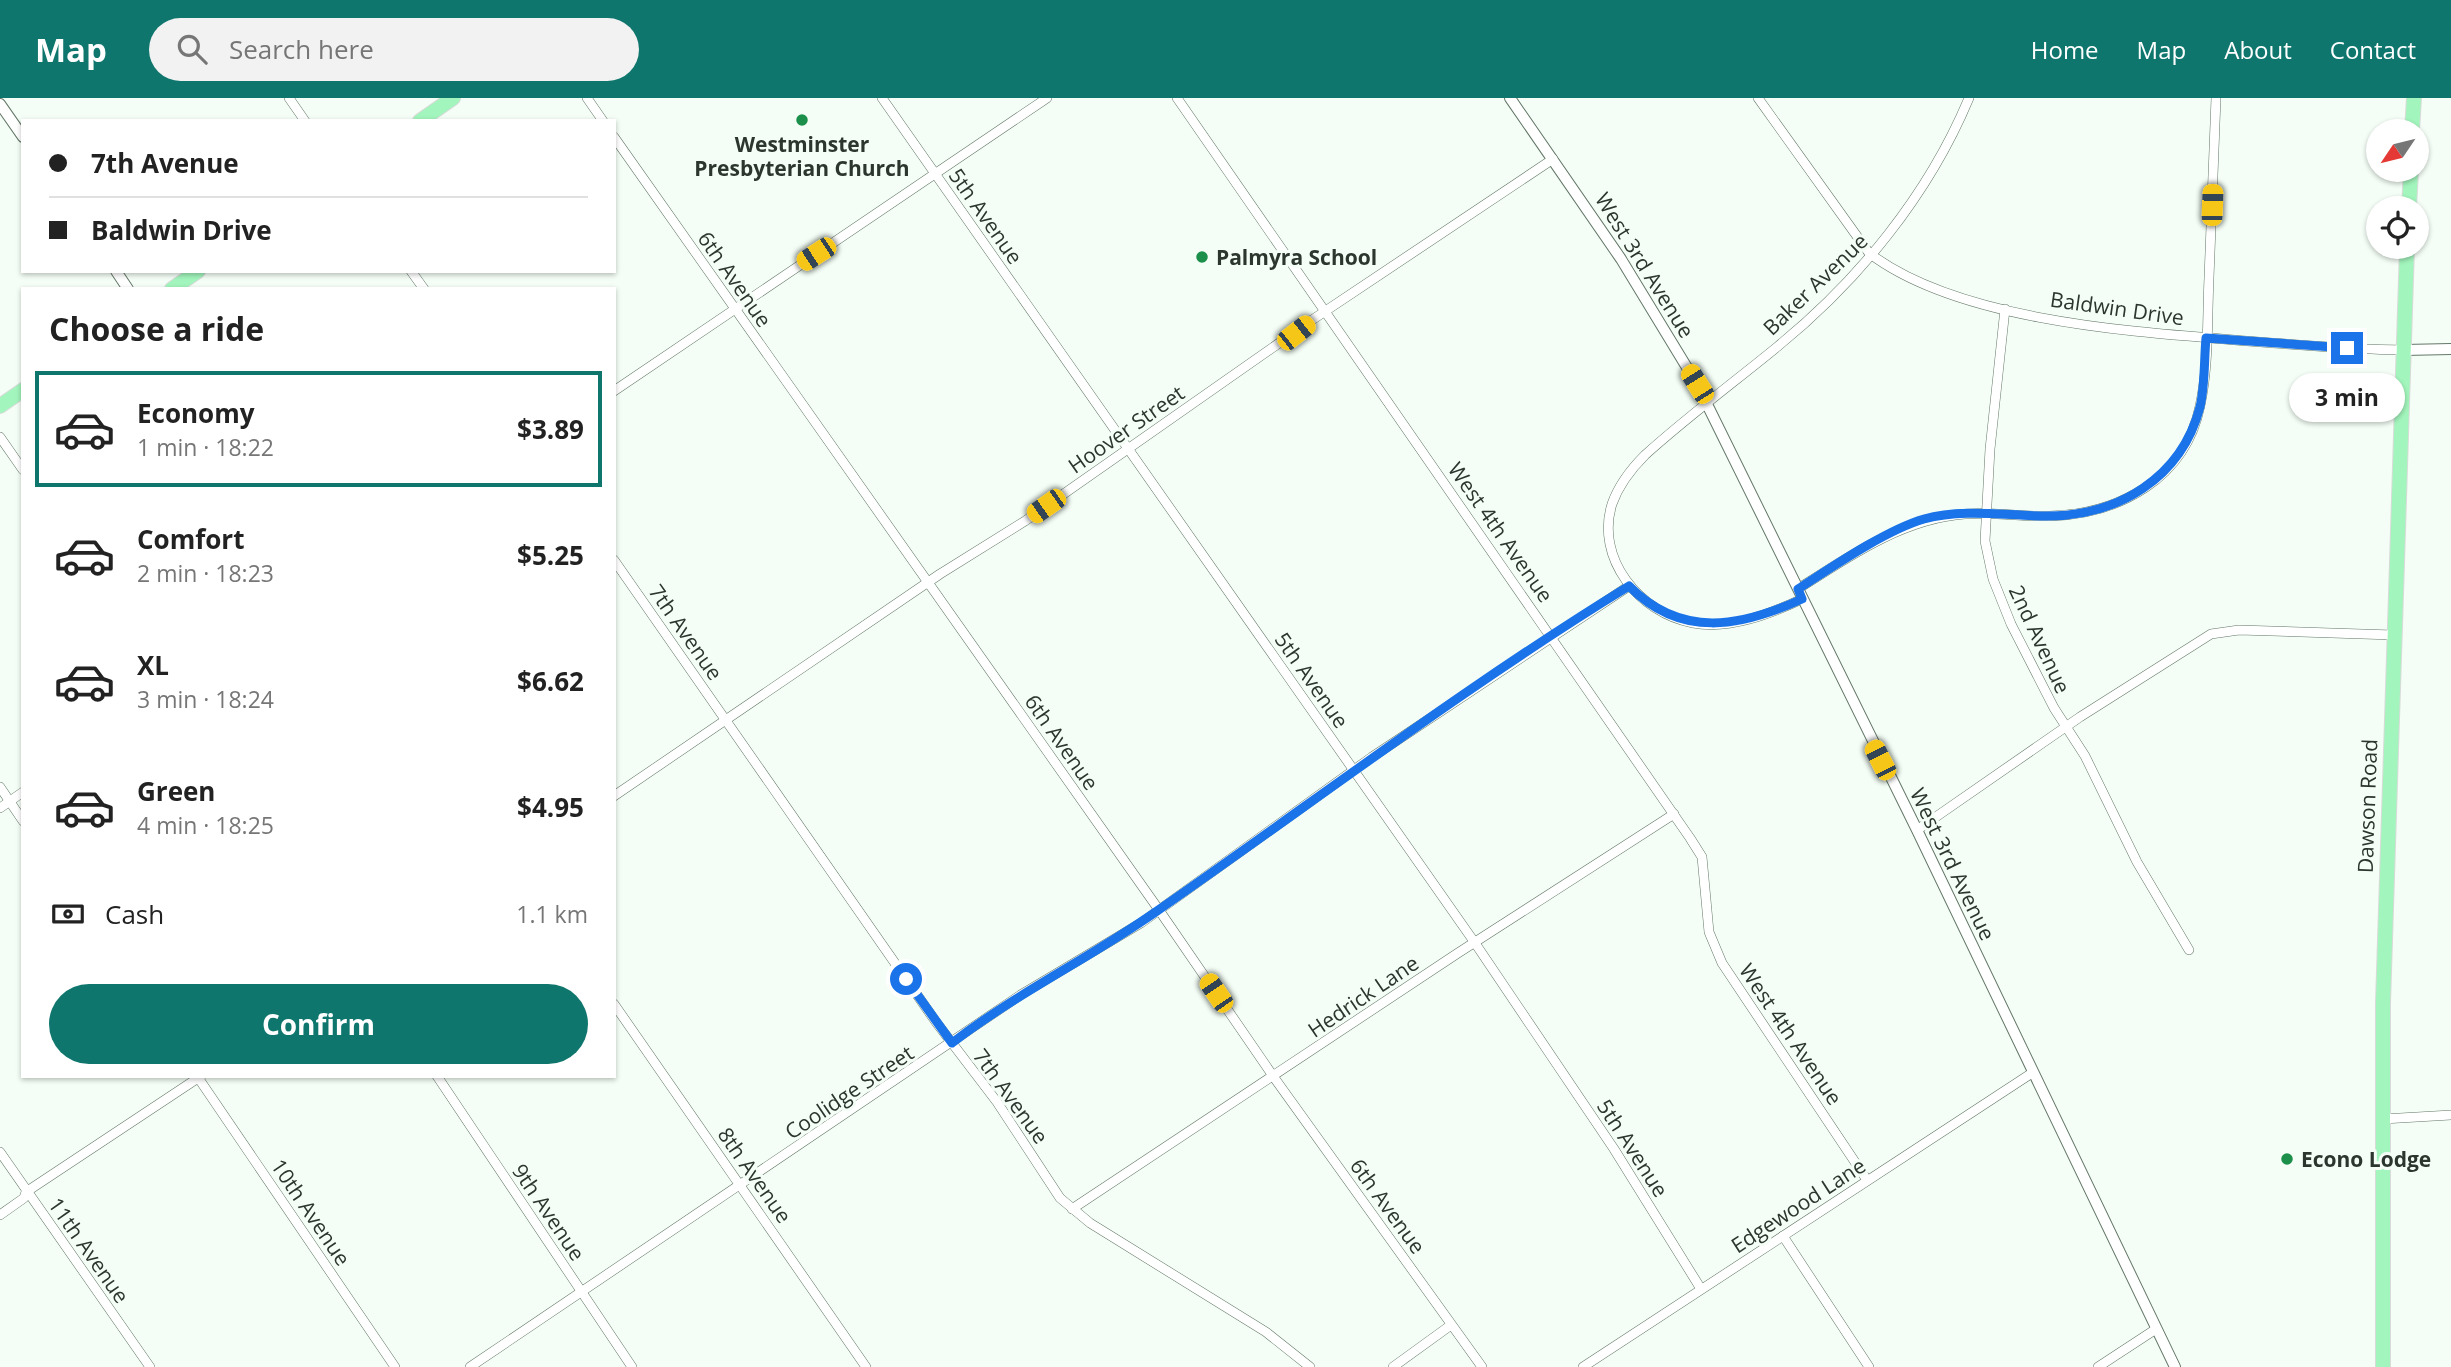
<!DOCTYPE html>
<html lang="en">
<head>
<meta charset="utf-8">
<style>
  body { margin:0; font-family:"Open Sans",sans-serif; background:#f2f2f2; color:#222; height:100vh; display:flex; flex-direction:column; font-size:26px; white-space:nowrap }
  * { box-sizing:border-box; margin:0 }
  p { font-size:23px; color:#767676 }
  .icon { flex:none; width:38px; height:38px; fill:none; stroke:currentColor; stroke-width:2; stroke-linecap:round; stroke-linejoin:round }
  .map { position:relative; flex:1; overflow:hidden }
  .sheet { position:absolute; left:21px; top:189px; width:595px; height:791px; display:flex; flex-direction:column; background:#fff; border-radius:0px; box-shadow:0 2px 5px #0004 }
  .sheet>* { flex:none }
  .banner { position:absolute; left:21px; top:21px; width:595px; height:154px; border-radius:0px; box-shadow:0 2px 5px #0004; display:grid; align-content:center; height:154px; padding:0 28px; background:#fff }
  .needle { width:46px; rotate:235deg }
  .tools { position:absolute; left:2366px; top:21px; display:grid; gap:14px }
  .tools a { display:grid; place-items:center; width:63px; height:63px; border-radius:50%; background:#fff; box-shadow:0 2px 5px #0004; font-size:35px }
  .end { position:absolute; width:32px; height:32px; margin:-16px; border:9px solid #1a73e8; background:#fff; box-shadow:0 0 0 4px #fff }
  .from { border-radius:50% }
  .bubble { position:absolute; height:49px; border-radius:24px; background:#fff; box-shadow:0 2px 5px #0004; font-size:23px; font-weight:700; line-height:49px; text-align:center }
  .car { position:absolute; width:21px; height:42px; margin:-21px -10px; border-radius:9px; box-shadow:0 0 5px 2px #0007; background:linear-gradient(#f5c518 24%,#345 0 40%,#f5c518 0 76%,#345 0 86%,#f5c518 0) }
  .banner b { display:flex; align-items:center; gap:24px; height:66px; font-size:26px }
  .banner b+b { border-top:2px solid #e0e0e0 }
  .banner i { width:18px; height:18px; background:#222 }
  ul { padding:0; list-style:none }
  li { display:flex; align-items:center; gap:21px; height:116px; margin:0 14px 10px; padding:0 14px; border:4px solid transparent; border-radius:0px }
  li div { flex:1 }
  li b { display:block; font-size:26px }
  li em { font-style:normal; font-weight:700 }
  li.selected { border-color:#0f766e }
  li>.icon { width:63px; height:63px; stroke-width:1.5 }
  h2 { padding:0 28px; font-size:32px; line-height:84px }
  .pay { display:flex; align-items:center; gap:18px; height:77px; padding:0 28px; font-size:26px }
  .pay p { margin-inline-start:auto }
  .action { display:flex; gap:14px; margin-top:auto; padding:14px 28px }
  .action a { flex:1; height:80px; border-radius:42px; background:#0f766e; color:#fff; font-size:28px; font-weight:700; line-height:80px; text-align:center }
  header { display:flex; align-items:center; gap:42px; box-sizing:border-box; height:98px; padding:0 35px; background:#0f766e; color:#fff }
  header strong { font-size:33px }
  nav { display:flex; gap:38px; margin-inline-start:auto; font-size:24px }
  .search { width:490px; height:63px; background:#f2f2f2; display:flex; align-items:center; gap:18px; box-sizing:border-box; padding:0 24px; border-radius:38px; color:#767676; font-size:26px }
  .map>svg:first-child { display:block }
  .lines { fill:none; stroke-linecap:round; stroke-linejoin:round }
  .minor-casing { stroke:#637767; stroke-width:10 }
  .tertiary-casing { stroke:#637767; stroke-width:12 }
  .primary-casing { stroke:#d9dbd9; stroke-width:16 }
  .minor { stroke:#fff; stroke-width:9 }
  .tertiary { stroke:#fff; stroke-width:10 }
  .primary { stroke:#a2f5bc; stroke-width:14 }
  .route { stroke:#1a73e8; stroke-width:9 }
  .poi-dot { fill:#1c904a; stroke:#f4fef6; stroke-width:2.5 }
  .labels { text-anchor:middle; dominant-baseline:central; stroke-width:6; stroke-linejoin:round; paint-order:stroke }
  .poi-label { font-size:21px; font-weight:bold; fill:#2c352e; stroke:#f4fef6; text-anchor:start }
  .street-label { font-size:21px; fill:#2c352e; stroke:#f4fef6 }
</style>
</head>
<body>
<header>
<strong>Map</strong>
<div class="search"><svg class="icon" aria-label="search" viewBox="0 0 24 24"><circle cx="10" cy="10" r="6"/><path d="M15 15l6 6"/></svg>Search here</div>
<nav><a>Home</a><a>Map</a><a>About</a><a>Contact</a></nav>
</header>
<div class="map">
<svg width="2451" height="1269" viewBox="0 0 2451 1269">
  <rect width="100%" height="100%" fill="#f4fef6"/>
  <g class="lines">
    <g class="minor-casing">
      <g id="minor">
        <path d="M289,0L305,23"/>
        <path d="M587,0L603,23"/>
        <path d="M882,0L1475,845L1614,1051L1701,1191"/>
        <path d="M1177,0L1690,740L1702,759L1709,834L1722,865L1867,1082"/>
        <path d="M1758,0L1869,155C1954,220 2119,233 2223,241C2283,246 2343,251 2404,252"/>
        <path d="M614,39L1159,812L1273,978L1482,1269"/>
        <path d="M411,173L424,191"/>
        <path d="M2005,211L1990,351L1985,443L1993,481L2011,526L2054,610L2085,658L2137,764L2189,852"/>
        <path d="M614,293L1047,0"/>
        <path d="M0,339L23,372"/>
        <path d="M614,462L936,924L997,1004L1060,1100L1090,1125L1266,1234L1310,1269"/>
        <path d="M1798,491C1849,458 1904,420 1965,416C1994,414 2022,419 2050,418C2119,416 2185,381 2200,308C2209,267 2207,222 2209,180C2211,120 2214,60 2216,0"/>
        <path d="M1802,501C1770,516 1729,532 1693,525C1639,515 1595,460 1612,406C1619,386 1631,371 1645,357C1687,319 1733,285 1777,249C1858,183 1928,98 1969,0"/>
        <path d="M0,689L23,723"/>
        <path d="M614,698L940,476L1025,423L1312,222L1553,61"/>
        <path d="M0,710L23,694"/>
        <path d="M1917,732L2080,619L2211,536L2239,532L2393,537"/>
        <path d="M614,906L866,1269"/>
        <path d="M197,978L395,1269"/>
        <path d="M437,978L632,1269"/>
        <path d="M2383,1021L2451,1017"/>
        <path d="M0,1054L150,1269"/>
        <path d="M1072,1111L1458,855L1674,716"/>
        <path d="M0,1117L24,1100L26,1094L201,978"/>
        <path d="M1783,1138L1869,1269"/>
        <path d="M470,1269L1022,896L1141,825L1372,659L1629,488"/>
        <path d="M1393,1269L1451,1227"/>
        <path d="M1583,1269L2032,975"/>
        <path d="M2098,1269L2156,1231"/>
      </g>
    </g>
    <g class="tertiary-casing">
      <g id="tertiary">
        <path d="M1510,0L1621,161L1697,286L1917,732L2175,1269"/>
        <path d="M0,6L23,39"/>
        <path d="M116,173L128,191"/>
        <path d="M2404,252L2451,251"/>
      </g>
    </g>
    <g class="primary-casing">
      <g id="primary">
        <path d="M420,23L453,0"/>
        <path d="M2412,33L2414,0"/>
        <path d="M2409,110L2411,72"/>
        <path d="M172,191L198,173"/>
        <path d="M0,308L23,292"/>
        <path d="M2383,1269V905L2407,149"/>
      </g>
    </g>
    <use href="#minor" class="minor"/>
    <use href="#tertiary" class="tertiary"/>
    <use href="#primary" class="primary"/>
  </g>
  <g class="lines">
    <path class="route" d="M906,881L952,945C1017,895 1090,860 1157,813C1314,704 1466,588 1629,488C1681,541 1741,529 1802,501L1798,491C1832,469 1886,432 1924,421C1964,410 2007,418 2047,418C2117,418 2181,381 2200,309C2205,288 2204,262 2206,240L2347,250"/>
  </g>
  <g class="poi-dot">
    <circle cx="802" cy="22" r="7"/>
    <circle cx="1202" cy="159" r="7"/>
    <circle cx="2287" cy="1061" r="7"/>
  </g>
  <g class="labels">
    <g class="poi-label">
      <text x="802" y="46" text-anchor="middle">Westminster<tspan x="802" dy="24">Presbyterian Church</tspan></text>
      <text x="1216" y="159">Palmyra School</text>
      <text x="2301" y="1061">Econo Lodge</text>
    </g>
    <g class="street-label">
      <text transform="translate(986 118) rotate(55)">5th Avenue</text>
      <text transform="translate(1645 167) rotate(58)">West 3rd Avenue</text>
      <text transform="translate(735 181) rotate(55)">6th Avenue</text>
      <text transform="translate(1815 186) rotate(-44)">Baker Avenue</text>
      <text transform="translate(2117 210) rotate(8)">Baldwin Drive</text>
      <text transform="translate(1126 331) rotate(-35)">Hoover Street</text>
      <text transform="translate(1501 434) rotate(55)">West 4th Avenue</text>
      <text transform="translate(686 534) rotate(55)">7th Avenue</text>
      <text transform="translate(2040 541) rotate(65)">2nd Avenue</text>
      <text transform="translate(1312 582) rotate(55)">5th Avenue</text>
      <text transform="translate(1062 644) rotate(55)">6th Avenue</text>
      <text transform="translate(2367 708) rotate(-88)">Dawson Road</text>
      <text transform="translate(1953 766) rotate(64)">West 3rd Avenue</text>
      <text transform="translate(1363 898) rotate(-34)">Hedrick Lane</text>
      <text transform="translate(1791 936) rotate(56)">West 4th Avenue</text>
      <text transform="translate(849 994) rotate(-34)">Coolidge Street</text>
      <text transform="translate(1011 998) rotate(54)">7th Avenue</text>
      <text transform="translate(1633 1050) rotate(57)">5th Avenue</text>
      <text transform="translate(755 1077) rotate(55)">8th Avenue</text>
      <text transform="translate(1798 1107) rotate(-33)">Edgewood Lane</text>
      <text transform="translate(1388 1108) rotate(54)">6th Avenue</text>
      <text transform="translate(311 1114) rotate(56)">10th Avenue</text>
      <text transform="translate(549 1114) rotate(56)">9th Avenue</text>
      <text transform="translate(89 1152) rotate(55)">11th Avenue</text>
    </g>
  </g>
</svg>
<div class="tools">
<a><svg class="needle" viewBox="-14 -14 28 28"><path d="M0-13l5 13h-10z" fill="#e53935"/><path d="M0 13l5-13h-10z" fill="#767676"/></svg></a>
<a><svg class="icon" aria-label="locate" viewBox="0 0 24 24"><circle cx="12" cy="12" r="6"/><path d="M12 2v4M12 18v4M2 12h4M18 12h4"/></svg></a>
</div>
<i class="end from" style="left:906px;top:881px"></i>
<i class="end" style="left:2347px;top:250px"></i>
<div class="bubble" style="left:2289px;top:275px;width:116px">3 min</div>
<i class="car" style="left:2212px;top:107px;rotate:2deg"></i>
<i class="car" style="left:816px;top:156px;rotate:237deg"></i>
<i class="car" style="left:1296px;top:235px;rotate:52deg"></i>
<i class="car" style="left:1697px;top:286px;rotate:328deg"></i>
<i class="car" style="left:1046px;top:408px;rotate:235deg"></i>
<i class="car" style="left:1880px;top:662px;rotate:333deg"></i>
<i class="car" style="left:1216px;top:895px;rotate:326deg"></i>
<div class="banner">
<b><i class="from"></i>7th Avenue</b>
<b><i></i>Baldwin Drive</b>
</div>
<section class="sheet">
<h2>Choose a ride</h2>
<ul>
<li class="selected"><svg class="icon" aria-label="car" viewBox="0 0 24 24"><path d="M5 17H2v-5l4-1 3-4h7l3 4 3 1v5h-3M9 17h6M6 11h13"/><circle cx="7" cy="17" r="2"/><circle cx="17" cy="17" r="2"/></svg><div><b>Economy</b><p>1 min · 18:22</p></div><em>$3.89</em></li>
<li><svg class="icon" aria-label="car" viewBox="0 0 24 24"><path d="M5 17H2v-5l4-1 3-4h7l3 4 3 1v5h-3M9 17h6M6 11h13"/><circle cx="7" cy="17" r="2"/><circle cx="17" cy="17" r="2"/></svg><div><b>Comfort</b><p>2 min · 18:23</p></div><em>$5.25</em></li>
<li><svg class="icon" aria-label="car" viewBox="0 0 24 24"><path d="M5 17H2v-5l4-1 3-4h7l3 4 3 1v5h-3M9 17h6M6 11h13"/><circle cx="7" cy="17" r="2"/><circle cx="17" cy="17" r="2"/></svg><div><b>XL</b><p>3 min · 18:24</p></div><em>$6.62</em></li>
<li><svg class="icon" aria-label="car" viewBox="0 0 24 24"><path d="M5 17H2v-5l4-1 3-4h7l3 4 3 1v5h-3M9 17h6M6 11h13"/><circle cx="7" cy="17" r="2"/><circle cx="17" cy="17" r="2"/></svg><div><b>Green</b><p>4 min · 18:25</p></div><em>$4.95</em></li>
</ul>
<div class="pay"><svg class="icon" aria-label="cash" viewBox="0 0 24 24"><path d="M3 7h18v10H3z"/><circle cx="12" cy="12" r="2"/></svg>Cash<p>1.1 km</p></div>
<div class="action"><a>Confirm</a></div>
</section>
</div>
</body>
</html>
